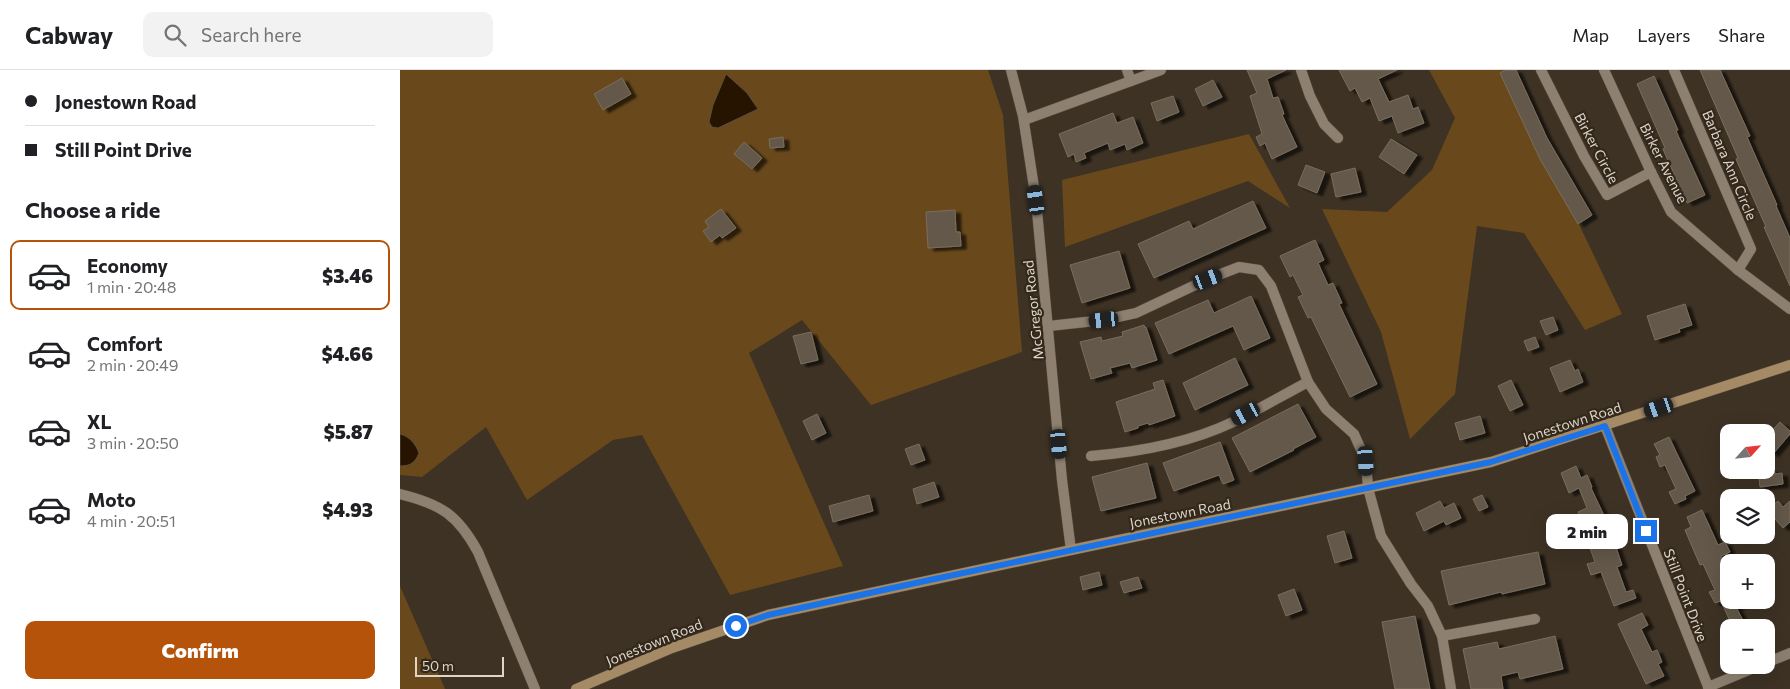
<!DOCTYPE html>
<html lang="en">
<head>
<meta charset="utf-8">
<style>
  body { margin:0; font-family:Commissioner,sans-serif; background:#f2f2f2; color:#202124; height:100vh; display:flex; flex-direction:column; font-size:19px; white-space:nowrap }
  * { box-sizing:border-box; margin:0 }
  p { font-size:16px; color:#757577 }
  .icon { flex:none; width:28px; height:28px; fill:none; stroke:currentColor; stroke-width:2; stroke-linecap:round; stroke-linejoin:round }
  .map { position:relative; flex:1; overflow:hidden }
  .side { display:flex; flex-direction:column; background:#fff; width:400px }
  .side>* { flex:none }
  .hud { display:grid; align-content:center; height:110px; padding:0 25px; background:#fff }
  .needle { width:32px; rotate:63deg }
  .fabs { position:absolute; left:1320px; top:354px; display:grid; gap:10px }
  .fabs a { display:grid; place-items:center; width:55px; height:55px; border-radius:10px; background:#fff; box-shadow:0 5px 20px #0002; font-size:25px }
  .scale { position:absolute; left:15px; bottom:12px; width:89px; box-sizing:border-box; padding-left:5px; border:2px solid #dcd5cc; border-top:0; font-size:14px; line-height:18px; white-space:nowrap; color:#dcd5cc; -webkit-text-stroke:4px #33281a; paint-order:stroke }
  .end { position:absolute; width:22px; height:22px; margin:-11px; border:6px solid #1a73e8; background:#fff; box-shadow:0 0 0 2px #fff }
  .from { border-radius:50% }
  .bubble { position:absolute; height:35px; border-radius:10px; background:#fff; box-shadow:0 5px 20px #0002; font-size:16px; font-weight:800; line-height:35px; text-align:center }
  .car { position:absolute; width:15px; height:30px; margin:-15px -8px; border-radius:6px; box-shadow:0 0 4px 1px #0007; background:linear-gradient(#222 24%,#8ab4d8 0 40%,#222 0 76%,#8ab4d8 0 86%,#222 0) }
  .hud b { display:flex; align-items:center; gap:18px; height:48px; font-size:19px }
  .hud b+b { border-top:1px solid #e0e0e0 }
  .hud i { width:12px; height:12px; background:#202124 }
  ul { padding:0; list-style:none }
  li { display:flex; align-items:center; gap:15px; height:70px; margin:0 10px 8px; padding:0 15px; border:2px solid transparent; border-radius:10px }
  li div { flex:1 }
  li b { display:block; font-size:19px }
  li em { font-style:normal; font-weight:800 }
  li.current { border-color:#b45309 }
  li>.icon { width:45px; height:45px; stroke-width:1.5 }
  h2 { padding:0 25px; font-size:22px; line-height:60px }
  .primary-button { display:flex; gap:10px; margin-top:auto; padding:10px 25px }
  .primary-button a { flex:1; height:58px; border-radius:10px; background:#b45309; color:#fff; font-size:20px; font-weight:800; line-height:58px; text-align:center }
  header { display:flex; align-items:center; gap:30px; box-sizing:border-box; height:70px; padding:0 25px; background:#fff; border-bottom:1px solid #e0e0e0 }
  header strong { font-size:24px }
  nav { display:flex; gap:28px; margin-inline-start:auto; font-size:18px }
  .search { width:350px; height:45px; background:#f2f2f2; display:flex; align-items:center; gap:12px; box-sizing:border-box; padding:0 18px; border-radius:10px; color:#757577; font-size:19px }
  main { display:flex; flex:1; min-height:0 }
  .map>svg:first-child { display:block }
  .green { fill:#69491b }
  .water { fill:#261300; stroke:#5d4d3d }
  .building { fill:#645849; stroke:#7a6d5d; filter:url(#shadow) }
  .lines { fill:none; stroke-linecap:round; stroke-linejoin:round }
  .minor-casing { stroke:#584e42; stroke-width:11 }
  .tertiary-casing { stroke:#584e42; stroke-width:11 }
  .secondary-casing { stroke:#584e42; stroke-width:11 }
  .minor { stroke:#8d8070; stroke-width:10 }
  .tertiary { stroke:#8d8070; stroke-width:10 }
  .secondary { stroke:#a58a66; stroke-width:10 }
  .route { stroke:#1a73e8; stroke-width:6 }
  .labels { text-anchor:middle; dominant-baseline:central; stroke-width:4.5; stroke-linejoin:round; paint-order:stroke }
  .street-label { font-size:14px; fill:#dcd5cc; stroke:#33281a }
</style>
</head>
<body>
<header>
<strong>Cabway</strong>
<div class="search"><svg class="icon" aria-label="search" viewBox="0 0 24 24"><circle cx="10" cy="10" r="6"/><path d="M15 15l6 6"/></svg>Search here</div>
<nav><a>Map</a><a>Layers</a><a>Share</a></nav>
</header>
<main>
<section class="side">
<div class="hud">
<b><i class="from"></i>Jonestown Road</b>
<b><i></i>Still Point Drive</b>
</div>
<h2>Choose a ride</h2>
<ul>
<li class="current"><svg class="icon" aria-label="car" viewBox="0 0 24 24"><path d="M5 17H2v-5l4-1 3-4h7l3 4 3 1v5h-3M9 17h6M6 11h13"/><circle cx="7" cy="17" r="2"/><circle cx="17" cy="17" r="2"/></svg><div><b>Economy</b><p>1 min · 20:48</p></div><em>$3.46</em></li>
<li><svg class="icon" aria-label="car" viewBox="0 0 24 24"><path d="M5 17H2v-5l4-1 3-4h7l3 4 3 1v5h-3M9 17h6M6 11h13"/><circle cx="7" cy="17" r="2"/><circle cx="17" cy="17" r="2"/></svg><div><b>Comfort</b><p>2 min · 20:49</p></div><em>$4.66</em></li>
<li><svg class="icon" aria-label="car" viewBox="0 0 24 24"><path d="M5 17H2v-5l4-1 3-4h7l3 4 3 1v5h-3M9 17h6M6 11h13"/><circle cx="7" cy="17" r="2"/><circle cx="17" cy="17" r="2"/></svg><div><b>XL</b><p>3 min · 20:50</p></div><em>$5.87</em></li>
<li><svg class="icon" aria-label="car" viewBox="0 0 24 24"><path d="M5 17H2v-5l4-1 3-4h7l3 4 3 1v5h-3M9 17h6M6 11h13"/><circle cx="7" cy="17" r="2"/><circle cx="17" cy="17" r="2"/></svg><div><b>Moto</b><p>4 min · 20:51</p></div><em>$4.93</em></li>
</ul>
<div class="primary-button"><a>Confirm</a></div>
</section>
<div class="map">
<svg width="1390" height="619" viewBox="0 0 1390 619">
  <defs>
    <filter id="shadow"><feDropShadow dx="5.5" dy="3" stdDeviation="1" flood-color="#0009"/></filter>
  </defs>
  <rect width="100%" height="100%" fill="#3d3224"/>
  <g class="green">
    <path d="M0,0H588L603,45L622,282L471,335L402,250L349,283L443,496L330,525L242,365L213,370L127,430L86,357L22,407L0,405Z"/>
    <path d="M1029,0H1105L1222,244L1185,260L1124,163L1077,156L1055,324L1010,369L981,262L922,139L987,142L1032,100L1055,48Z"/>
    <path d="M849,64L890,138L848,111L665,177L662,110Z"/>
    <path d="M0,516L45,619H0Z"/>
  </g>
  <g class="water">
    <path d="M326,4L347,23L358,39L318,58L312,57L309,52L313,35Z"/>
    <path d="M0,364C10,367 15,373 19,383C15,393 10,396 0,396Z"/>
  </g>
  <g class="building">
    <path d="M847,0H886L867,9L873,28L878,27L884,44L882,45L897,77L872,89L865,73L860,76L856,67L862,64L850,26L857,23Z"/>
    <path d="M939,0H997L978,9L989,32L1008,25L1013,39L1018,37L1024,53L998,63L992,46L979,51L970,28L962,32L955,18L950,21Z"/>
    <path d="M1106,0H1116L1147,68L1192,145L1178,154L1140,89L1100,3Z"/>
    <path d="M1300,0H1320L1350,66L1347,67L1377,135L1376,136L1390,168V216L1364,157H1366L1336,89L1338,88Z"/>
    <path d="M1254,6L1278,60L1276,61L1305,125L1287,133L1263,79L1265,78L1237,14Z"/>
    <path d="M222,8L231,24L203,40L194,24Z"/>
    <path d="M813,10L822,27L803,36L795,19Z"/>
    <path d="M773,26L779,42L757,51L751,33Z"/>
    <path d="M713,43L717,53L733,47L743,73L727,80L725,74L710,80L708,73L684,83L686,88L676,92L674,84L668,87L659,64Z"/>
    <path d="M383,67L384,77L370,78L369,69Z"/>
    <path d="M991,69L1017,85L1004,104L979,87Z"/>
    <path d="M344,72L362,88L352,99L334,84Z"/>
    <path d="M906,95L925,102L917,123L898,115Z"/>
    <path d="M955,98L961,122L936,127L931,104Z"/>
    <path d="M853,131L866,158L754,208L738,174L789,151L793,159Z"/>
    <path d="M321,139L336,158L322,168L320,165L311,172L303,161L309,157L305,151Z"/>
    <path d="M555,140L556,162H560L561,176L528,178L526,142Z"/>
    <path d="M915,170L924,190L918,193L928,215L933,213L942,233L939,234L977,314L950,327L911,247L908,248L898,227L903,225L893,205L890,207L880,186Z"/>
    <path d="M719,181L730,218L682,233L670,195Z"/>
    <path d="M851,226L870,268L844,280L833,256L769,284L755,253L808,230L814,243Z"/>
    <path d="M1285,234L1292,255L1279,259L1280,262L1255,270L1247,246Z"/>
    <path d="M1153,247L1158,260L1146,265L1140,251Z"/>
    <path d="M744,255L745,258L746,257L757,290L732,298L730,293L710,298L712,303L691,309L680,272L701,267L702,271L723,266L722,262Z"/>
    <path d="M411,262L418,290L401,294L393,266Z"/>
    <path d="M1135,267L1139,277L1128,281L1124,271Z"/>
    <path d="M835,288L848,315L795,340L783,313Z"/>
    <path d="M1170,290L1175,301L1178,299L1183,312L1160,322L1150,298Z"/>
    <path d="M763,310L775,346L749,355L748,353L738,356V358L725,362L716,332L755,319L753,313Z"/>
    <path d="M1111,310L1123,335L1110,341L1098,316Z"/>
    <path d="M898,334L916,367L893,379L894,380L850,402L832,368Z"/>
    <path d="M417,344L426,363L412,370L403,351Z"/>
    <path d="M1080,346L1085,363L1060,370L1055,353Z"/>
    <path d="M1380,352L1390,361V364L1373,384L1366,378V367Z"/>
    <path d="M1269,367L1295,421L1285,426L1286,429L1275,434L1269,422L1276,419L1265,395L1260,397L1256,387L1260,385L1254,374Z"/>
    <path d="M820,372L834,410L823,414L819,405L774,421L763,393Z"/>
    <path d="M519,374L525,390L511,395L505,379Z"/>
    <path d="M747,393L756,428L701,441L692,407Z"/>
    <path d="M1176,396L1181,408L1187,405L1192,417L1191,418L1208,454L1222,495L1217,497L1226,522L1233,520L1236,528L1214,536L1201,502L1191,505L1187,494L1195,492L1190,478L1195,476L1178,442L1187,438L1179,418L1169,423L1161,403Z"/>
    <path d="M1358,400H1374L1375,404L1382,403L1383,414L1360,417Z"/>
    <path d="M534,412L539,427L517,434L513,419Z"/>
    <path d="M469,425L473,441L433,452L429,436Z"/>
    <path d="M1082,425L1088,437L1079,441L1073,429Z"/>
    <path d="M1040,431L1044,438L1054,433L1061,448L1046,455L1044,451L1024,461L1016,443Z"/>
    <path d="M1378,431L1383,437L1390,431V452L1383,458L1367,440Z"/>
    <path d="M1302,440L1318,475L1325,472L1330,482L1321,486L1329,503V530H1351L1336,537L1347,558H1333L1321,531L1315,533L1309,522L1315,520L1303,494L1300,495L1285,460L1291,457L1287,447Z"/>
    <path d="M944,461L952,488L935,493L927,466Z"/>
    <path d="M1138,482L1145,514L1102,524L1101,522L1049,535L1041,501Z"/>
    <path d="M699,502L702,515L683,520L680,507Z"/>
    <path d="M738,507L742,518L724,523L720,512Z"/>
    <path d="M894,519L902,540L886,546L878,525Z"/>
    <path d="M1242,543L1248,555L1241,559L1252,582L1257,580L1262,592L1258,594L1264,606L1246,614L1218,554Z"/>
    <path d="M1015,546L1030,619H995L982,552Z"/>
    <path d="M1155,566L1163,599L1120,609L1118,602L1101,606L1103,619H1071L1063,579L1097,572L1099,579Z"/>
  </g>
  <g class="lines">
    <g class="minor-casing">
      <g id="minor">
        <path d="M727,0L731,11"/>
        <path d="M901,0L910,26L924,54L938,68"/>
        <path d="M1141,0L1184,86L1207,125L1251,102"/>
        <path d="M1204,0L1251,102L1271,142L1338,200L1390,239"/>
        <path d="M1274,0L1351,179L1338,200"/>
        <path d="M624,50L761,0"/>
        <path d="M649,256L704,250L736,243L808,209L839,197L859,200L871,216L908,312L926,339L954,364L966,391L968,418L981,466L1011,514L1028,536L1042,566L1051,619"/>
        <path d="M1205,356L1309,619"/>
        <path d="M691,386C739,382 789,373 833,352C858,340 883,325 908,312"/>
        <path d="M0,424C41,434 58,445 78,482L135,619"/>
        <path d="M1042,566L1135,549"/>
        <path d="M1366,593L1390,583"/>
        <path d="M1308,617L1361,595"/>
      </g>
    </g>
    <g class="tertiary-casing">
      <path id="tertiary" d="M611,0L623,46L636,130L662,410L671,480"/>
    </g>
    <g class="secondary-casing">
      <path id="secondary" d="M176,619L272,578L368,545L671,480L1091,392L1390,295"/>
    </g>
    <use href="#minor" class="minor"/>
    <use href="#tertiary" class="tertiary"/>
    <use href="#secondary" class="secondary"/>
  </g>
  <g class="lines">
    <path class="route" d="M336,556L368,545L525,511L1091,392L1205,356L1246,461"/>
  </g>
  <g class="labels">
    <g class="street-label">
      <text transform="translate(1197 78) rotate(62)">Birker Circle</text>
      <text transform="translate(1264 93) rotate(63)">Birker Avenue</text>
      <text transform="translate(1330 95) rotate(67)">Barbara Ann Circle</text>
      <text transform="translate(633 240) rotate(-96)">McGregor Road</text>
      <text transform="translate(1172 352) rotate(-18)">Jonestown Road</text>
      <text transform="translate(780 443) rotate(-11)">Jonestown Road</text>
      <text transform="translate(1286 525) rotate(69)">Still Point Drive</text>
      <text transform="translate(254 572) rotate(-22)">Jonestown Road</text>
    </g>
  </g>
</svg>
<div class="fabs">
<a><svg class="needle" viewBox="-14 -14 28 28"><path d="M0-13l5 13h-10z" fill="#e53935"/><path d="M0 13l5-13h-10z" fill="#757577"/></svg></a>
<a><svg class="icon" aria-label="layers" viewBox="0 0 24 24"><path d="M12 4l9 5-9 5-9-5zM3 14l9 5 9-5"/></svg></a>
<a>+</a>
<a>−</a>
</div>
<div class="scale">50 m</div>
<i class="end from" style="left:336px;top:556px"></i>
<i class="end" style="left:1246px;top:461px"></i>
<div class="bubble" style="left:1146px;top:444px;width:82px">2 min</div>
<i class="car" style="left:636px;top:130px;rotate:352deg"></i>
<i class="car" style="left:808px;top:209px;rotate:69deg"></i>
<i class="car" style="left:704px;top:250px;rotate:264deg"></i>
<i class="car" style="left:1259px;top:338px;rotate:251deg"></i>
<i class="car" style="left:846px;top:344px;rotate:242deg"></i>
<i class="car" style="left:659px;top:374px;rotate:175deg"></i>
<i class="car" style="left:966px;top:391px;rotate:176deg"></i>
</div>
</main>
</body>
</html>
